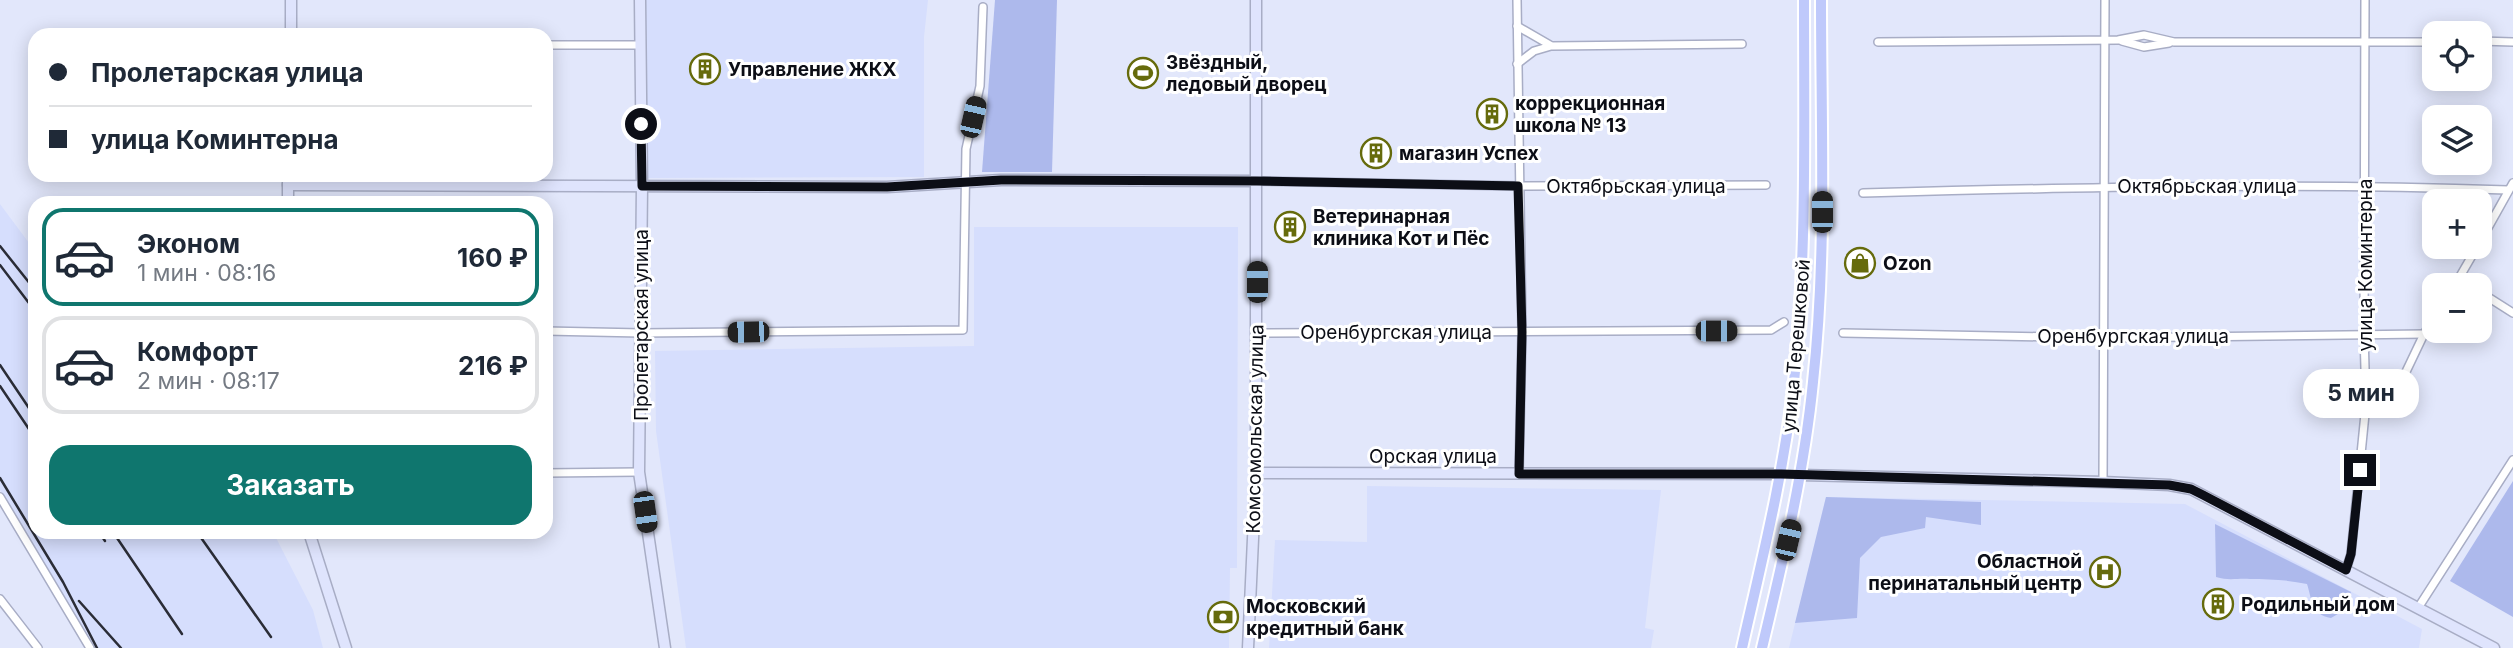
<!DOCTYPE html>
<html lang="ru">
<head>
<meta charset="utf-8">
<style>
  body { margin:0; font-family:Inter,sans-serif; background:#f6f6f7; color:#1f2937; height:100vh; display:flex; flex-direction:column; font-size:26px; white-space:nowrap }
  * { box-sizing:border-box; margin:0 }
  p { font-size:23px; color:#747a83 }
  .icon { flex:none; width:38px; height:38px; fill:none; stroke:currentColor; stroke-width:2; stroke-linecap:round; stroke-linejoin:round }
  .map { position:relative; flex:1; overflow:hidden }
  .drawer { position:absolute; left:28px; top:196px; width:525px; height:343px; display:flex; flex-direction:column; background:#fff; border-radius:21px; box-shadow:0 4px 18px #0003 }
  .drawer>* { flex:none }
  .top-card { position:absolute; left:28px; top:28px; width:525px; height:154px; border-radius:21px; box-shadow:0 4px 18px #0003; display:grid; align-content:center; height:154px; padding:0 21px; background:#fff }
  .buttons { position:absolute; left:2422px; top:21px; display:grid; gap:14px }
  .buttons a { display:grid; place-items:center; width:70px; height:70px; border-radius:14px; background:#fff; box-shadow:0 4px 18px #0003; font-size:35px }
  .end { position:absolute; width:32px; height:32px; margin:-16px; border:9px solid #0c0e16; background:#fff; box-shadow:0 0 0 4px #fff }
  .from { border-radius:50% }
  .bubble { position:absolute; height:49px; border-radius:21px; background:#fff; box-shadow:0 4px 18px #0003; font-size:23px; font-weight:700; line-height:49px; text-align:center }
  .car { position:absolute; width:21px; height:42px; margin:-21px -10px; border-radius:9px; box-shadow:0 0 5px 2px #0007; background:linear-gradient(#222 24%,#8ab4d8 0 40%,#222 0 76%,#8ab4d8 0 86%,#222 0) }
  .top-card b { display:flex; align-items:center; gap:24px; height:66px; font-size:26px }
  .top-card b+b { border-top:2px solid #e0e1e3 }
  .top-card i { width:18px; height:18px; background:#1f2937 }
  ul { padding:12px 0 0; list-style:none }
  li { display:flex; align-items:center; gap:21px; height:98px; margin:0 14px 10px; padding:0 7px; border:4px solid #e0e1e3; border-radius:21px }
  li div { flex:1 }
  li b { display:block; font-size:26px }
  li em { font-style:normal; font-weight:700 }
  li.current { border-color:#0f766e }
  li>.icon { width:63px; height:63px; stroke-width:1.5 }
  .primary-button { display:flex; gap:14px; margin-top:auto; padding:14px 21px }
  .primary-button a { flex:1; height:80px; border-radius:21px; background:#0f766e; color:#fff; font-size:28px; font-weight:700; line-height:80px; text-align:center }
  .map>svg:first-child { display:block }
  .built { fill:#d6defd }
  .green { fill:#adb9ec }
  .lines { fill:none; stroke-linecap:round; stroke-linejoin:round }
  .street-casing { stroke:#a8adc5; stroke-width:10 }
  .secondary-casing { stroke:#a8adc5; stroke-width:13 }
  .primary-casing { stroke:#fff; stroke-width:14 }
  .street { stroke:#fff; stroke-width:7 }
  .secondary { stroke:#dfe4fd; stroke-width:10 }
  .primary { stroke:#bfc9fb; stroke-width:10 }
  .rail { stroke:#2b2d37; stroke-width:2.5 }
  .route { stroke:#0c0e16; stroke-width:9 }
  .labels { text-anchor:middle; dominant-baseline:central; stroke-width:6; stroke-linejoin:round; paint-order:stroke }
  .poi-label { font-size:19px; font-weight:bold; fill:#0c0e16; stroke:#fff; text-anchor:start }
  .street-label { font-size:19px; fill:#0c0e16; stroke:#fff }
</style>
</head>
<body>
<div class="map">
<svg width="2513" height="648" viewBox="0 0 2513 648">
  <rect width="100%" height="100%" fill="#e2e7fb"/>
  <g class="built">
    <path d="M646,0H928L924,37V177L647,178Z"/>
    <path d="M0,204L35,251V532H273L313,610L323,648H93L0,490Z"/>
    <path d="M974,227H1238L1237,568H1230L1229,648H686L656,431L655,351L974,346Z"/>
    <path d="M1367,486L1661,490L1645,628L1654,630L1651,648H1269L1275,540L1367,542Z"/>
    <path d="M1826,497L2185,504L2422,629L2419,648H1789Z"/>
  </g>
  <g class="green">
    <path d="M995,0H1057L1052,172H982Z"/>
    <path d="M2513,481V617L2450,581Z"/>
    <path d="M1826,497L1981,502V525L1926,517L1925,528L1881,537L1860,558L1857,618L1795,623Z"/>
    <path d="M2215,524L2351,592L2343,611L2331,618C2311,615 2312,599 2307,584C2289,580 2269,579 2250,579C2237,578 2229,581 2216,577Z"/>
  </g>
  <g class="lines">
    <g class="street-casing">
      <g id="street">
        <path d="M1517,0L1522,332L1519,474"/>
        <path d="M1517,26L1550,45"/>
        <path d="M2122,41L2144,47L2169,43"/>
        <path d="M2480,41L2513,42"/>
        <path d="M1878,42L2118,40L2144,35L2174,42H2434"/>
        <path d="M546,45H640"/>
        <path d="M1517,64L1534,51L1551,46L1742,44"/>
        <path d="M1257,181L1518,186L1766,185"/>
        <path d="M1863,193C2078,187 2293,183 2508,190"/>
        <path d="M2480,242L2513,183"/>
        <path d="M2455,285L2477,247"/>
        <path d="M2480,292L2513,313"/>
        <path d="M546,331L641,333L963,330L966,149L980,86L983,7"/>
        <path d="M1257,333L1771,330L1784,322"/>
        <path d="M1843,333L2105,338L2424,334"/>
        <path d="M2366,404L2393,399L2424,334L2434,318"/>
        <path d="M546,473L639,472"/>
        <path d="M2103,482L2105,0"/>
        <path d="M0,497L90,648"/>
        <path d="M2346,570L2351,554L2366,404L2364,333L2365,0"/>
        <path d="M0,599L38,648"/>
        <path d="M2418,608L2513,460"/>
      </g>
    </g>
    <g class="secondary-casing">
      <g id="secondary">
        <path d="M291,0V35"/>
        <path d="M640,0L642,186L639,472L665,648"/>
        <path d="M288,185L887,187L1001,180L1257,181"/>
        <path d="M288,203V175"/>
        <path d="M1256,473L1781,474"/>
        <path d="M1800,475L2103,482L2169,485L2191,489L2494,648"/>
        <path d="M309,532L346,648"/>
        <path d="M1248,648L1256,473V0"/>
      </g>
    </g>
    <g class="primary-casing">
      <g id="primary">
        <path d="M1742,648C1762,560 1784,472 1794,382C1807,256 1804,127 1804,0"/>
        <path d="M1762,648C1783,560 1804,473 1813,382C1827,255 1821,127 1821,0"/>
      </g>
    </g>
    <use href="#street" class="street"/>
    <use href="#secondary" class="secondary"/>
    <use href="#primary" class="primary"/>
    <g class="rail">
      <path d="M0,246L35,290"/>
      <path d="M0,265L35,311"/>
      <path d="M0,365L35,417"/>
      <path d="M0,386L35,438"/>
      <path d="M0,478L63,582L97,648"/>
      <path d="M99,532L105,541"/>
      <path d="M113,532L182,634"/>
      <path d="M197,532L271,637"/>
      <path d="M79,601L121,648"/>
    </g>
  </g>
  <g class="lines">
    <path class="route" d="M641,124L642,186L887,187L1001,180L1257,181L1518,186L1522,332L1519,474H1781L2169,485L2191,489L2203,495L2346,570L2351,554L2360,470"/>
  </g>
  <defs>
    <g id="building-ring" transform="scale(1.575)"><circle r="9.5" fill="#fff" stroke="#666b0c" stroke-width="1.5"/><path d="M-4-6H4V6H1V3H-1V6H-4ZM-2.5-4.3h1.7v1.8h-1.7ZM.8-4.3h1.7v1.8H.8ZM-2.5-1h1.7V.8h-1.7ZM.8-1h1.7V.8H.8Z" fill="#666b0c"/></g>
    <g id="stadium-ring" transform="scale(1.575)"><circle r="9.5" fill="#fff" stroke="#666b0c" stroke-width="1.5"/><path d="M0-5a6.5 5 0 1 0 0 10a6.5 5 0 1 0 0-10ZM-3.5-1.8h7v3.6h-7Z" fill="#666b0c"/></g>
    <g id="shop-ring" transform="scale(1.575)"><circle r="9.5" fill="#fff" stroke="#666b0c" stroke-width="1.5"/><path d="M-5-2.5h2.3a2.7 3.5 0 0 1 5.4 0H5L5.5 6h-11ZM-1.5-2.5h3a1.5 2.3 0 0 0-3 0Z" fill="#666b0c"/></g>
    <g id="hospital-ring" transform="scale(1.575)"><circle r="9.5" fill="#fff" stroke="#666b0c" stroke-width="1.5"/><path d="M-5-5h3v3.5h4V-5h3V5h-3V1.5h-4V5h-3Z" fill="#666b0c"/></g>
    <g id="bank-ring" transform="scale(1.575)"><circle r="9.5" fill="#fff" stroke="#666b0c" stroke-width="1.5"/><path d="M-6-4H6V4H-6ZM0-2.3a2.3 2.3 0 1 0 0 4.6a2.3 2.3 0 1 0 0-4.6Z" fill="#666b0c"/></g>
  </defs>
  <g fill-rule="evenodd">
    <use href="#building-ring" x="705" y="69"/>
    <use href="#stadium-ring" x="1143" y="73"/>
    <use href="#building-ring" x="1492" y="114"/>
    <use href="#building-ring" x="1376" y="153"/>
    <use href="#building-ring" x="1290" y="227"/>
    <use href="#shop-ring" x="1860" y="263"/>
    <use href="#hospital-ring" x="2105" y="572"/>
    <use href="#building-ring" x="2218" y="604"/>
    <use href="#bank-ring" x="1223" y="617"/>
  </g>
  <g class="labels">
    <g class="poi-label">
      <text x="1166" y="62">Звёздный,<tspan x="1166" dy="22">ледовый дворец</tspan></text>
      <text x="728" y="69">Управление ЖКХ</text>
      <text x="1515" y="103">коррекционная<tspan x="1515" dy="22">школа № 13</tspan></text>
      <text x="1399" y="153">магазин Успех</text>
      <text x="1313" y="216">Ветеринарная<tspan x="1313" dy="22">клиника Кот и Пёс</tspan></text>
      <text x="1883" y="263">Ozon</text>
      <text x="2082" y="561" text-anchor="end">Областной<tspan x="2082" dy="22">перинатальный центр</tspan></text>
      <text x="2241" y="604">Родильный дом</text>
      <text x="1246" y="606">Московский<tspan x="1246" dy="22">кредитный банк</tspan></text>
    </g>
    <g class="street-label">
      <text x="1636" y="186">Октябрьская улица</text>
      <text x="2207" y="186">Октябрьская улица</text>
      <text transform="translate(2365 265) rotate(-90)">улица Коминтерна</text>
      <text transform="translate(641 325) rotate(-90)">Пролетарская улица</text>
      <text x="1396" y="332">Оренбургская улица</text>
      <text x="2133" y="336">Оренбургская улица</text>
      <text transform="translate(1796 346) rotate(-85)">улица Терешковой</text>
      <text transform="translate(1255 429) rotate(-89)">Комсомольская улица</text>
      <text x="1433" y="456">Орская улица</text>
    </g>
  </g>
</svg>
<div class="buttons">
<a><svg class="icon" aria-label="locate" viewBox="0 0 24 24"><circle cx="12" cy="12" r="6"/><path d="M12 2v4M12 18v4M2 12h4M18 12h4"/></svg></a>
<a><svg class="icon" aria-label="layers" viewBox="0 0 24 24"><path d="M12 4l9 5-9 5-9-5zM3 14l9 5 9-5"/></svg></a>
<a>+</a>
<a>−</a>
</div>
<i class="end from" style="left:641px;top:124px"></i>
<i class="end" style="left:2360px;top:470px"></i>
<div class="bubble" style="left:2303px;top:369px;width:116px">5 мин</div>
<i class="car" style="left:973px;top:117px;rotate:13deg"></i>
<i class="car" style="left:1822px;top:212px;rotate:0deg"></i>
<i class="car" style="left:1257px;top:282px;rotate:0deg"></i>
<i class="car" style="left:1716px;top:331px;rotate:90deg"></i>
<i class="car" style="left:748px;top:332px;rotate:269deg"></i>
<i class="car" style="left:645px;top:512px;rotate:172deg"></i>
<i class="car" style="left:1788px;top:540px;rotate:13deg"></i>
<div class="top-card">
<b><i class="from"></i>Пролетарская улица</b>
<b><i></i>улица Коминтерна</b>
</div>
<section class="drawer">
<ul>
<li class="current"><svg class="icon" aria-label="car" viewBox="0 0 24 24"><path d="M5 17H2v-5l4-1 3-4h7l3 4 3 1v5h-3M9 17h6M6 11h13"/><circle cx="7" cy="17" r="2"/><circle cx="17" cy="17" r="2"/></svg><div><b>Эконом</b><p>1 мин · 08:16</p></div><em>160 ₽</em></li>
<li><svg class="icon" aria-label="car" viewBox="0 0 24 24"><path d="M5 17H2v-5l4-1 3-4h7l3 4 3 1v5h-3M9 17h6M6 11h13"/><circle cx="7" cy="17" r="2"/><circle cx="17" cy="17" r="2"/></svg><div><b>Комфорт</b><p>2 мин · 08:17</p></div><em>216 ₽</em></li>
</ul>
<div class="primary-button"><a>Заказать</a></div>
</section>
</div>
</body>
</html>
